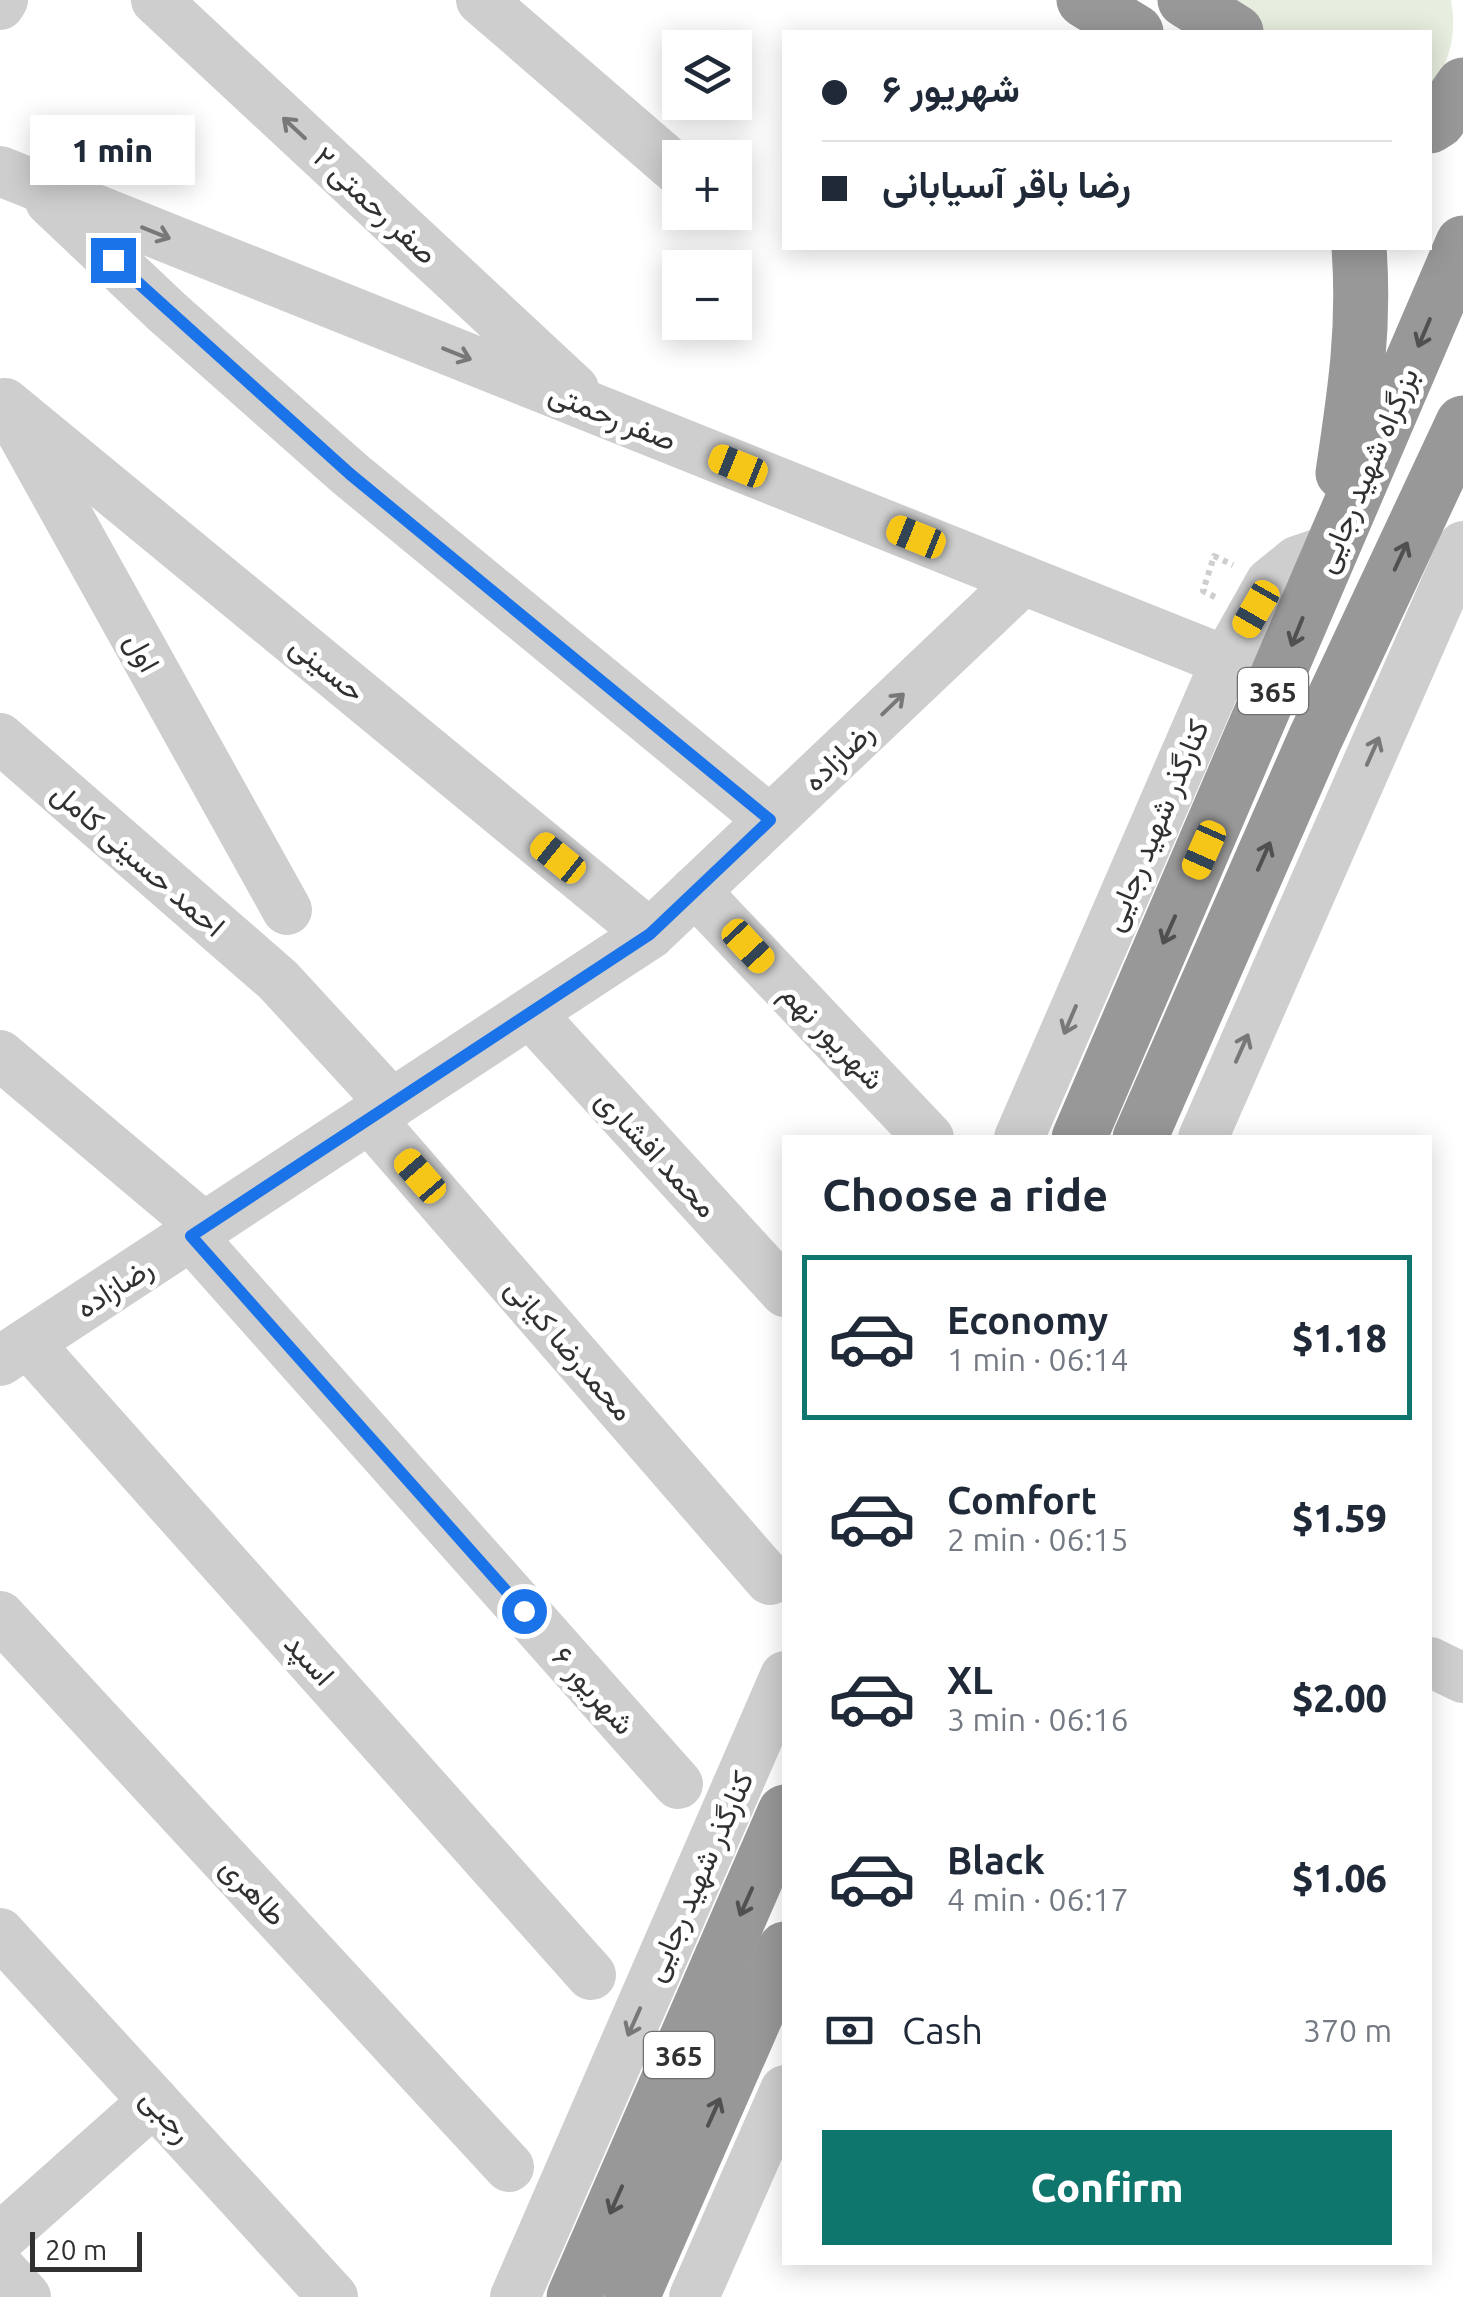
<!DOCTYPE html>
<html lang="en">
<head>
<meta charset="utf-8">
<style>
  body { margin:0; font-family:Ubuntu,Vazirmatn,sans-serif; background:#f6f6f7; color:#1f2937; height:100vh; display:flex; flex-direction:column; font-size:38px; white-space:nowrap }
  * { box-sizing:border-box; margin:0 }
  p { font-size:32px; color:#747a83 }
  .icon { flex:none; width:55px; height:55px; fill:none; stroke:currentColor; stroke-width:2; stroke-linecap:round; stroke-linejoin:round }
  .map { position:relative; flex:1; overflow:hidden }
  .panel { position:absolute; left:782px; top:1135px; width:650px; height:1130px; display:flex; flex-direction:column; background:#fff; border-radius:0px; box-shadow:0 5px 25px #0003 }
  .panel>* { flex:none }
  .hud { position:absolute; left:782px; top:30px; width:650px; height:220px; border-radius:0px; box-shadow:0 5px 25px #0003; display:grid; align-content:center; height:220px; padding:0 40px; background:#fff }
  .fabs { position:absolute; left:662px; top:30px; display:grid; gap:20px }
  .fabs a { display:grid; place-items:center; width:90px; height:90px; border-radius:0px; background:#fff; box-shadow:0 5px 25px #0003; font-size:50px }
  .scale { position:absolute; left:30px; bottom:25px; width:112px; box-sizing:border-box; padding-left:10px; border:5px solid #313131; border-top:0; font-size:28px; line-height:35px; white-space:nowrap; color:#313131; -webkit-text-stroke:8px #fff; paint-order:stroke }
  .end { position:absolute; width:45px; height:45px; margin:-22px; border:12px solid #1a73e8; background:#fff; box-shadow:0 0 0 5px #fff }
  .from { border-radius:50% }
  .bubble { position:absolute; height:70px; border-radius:0px; background:#fff; box-shadow:0 5px 25px #0003; font-size:32px; font-weight:800; line-height:70px; text-align:center }
  .car { position:absolute; width:30px; height:60px; margin:-30px -15px; border-radius:12px; box-shadow:0 0 8px 2px #0007; background:linear-gradient(#f5c518 24%,#345 0 40%,#f5c518 0 76%,#345 0 86%,#f5c518 0) }
  .hud b { display:flex; align-items:center; gap:35px; height:95px; font-size:38px }
  .hud b+b { border-top:2px solid #e0e1e3 }
  .hud i { width:25px; height:25px; background:#1f2937 }
  ul { padding:0; list-style:none }
  li { display:flex; align-items:center; gap:30px; height:165px; margin:0 20px 15px; padding:0 20px; border:5px solid transparent; border-radius:0px }
  li div { flex:1 }
  li b { display:block; font-size:38px }
  li em { font-style:normal; font-weight:800 }
  li.current { border-color:#0f766e }
  li>.icon { width:90px; height:90px; stroke-width:1.5 }
  h2 { padding:0 40px; font-size:45px; line-height:120px }
  .pay { display:flex; align-items:center; gap:25px; height:110px; padding:0 40px; font-size:38px }
  .pay p { margin-inline-start:auto }
  .button { display:flex; gap:20px; margin-top:auto; padding:20px 40px }
  .button a { flex:1; height:115px; border-radius:0px; background:#0f766e; color:#fff; font-size:40px; font-weight:800; line-height:115px; text-align:center }
  .map>svg:first-child { display:block }
  .green { fill:#e7eedf }
  .lines { fill:none; stroke-linecap:round; stroke-linejoin:round }
  .path { stroke:#cecece; stroke-width:6; stroke-dasharray:5 5; stroke-linecap:butt }
  .minor { stroke:#cecece; stroke-width:50 }
  .highway { stroke:#989898; stroke-width:55 }
  .oneway { stroke:#787878 }
  .oneway2 { stroke:#505050 }
  .route { stroke:#1a73e8; stroke-width:12 }
  .labels { text-anchor:middle; dominant-baseline:central; stroke-width:10; stroke-linejoin:round; paint-order:stroke }
  .shield { fill:#fff; stroke:#6f6f6f; stroke-width:2.5 }
  .shield-label { font-size:28px; font-weight:bold; fill:#313131 }
  .street-label { font-size:30px; fill:#313131; stroke:#fff }
</style>
</head>
<body>
<div class="map">
<svg width="1463" height="2297" viewBox="0 0 1463 2297">
  <rect width="100%" height="100%" fill="#fff"/>
  <path class="green" d="M1212,0H1451C1458,40 1447,62 1430,97V32H1262Z"/>
  <g class="lines">
    <path class="path" d="M1215,597L1203,591L1214,556L1233,565"/>
    <g class="minor">
      <path d="M156,0L574,389"/>
      <path d="M481,0L680,172"/>
      <path d="M0,5L3,0"/>
      <path d="M0,171L1226,661"/>
      <path d="M50,201L167,312L350,474L770,820"/>
      <path d="M5,403L650,934"/>
      <path d="M19,428L287,910"/>
      <path d="M0,738L278,980L392,1104"/>
      <path d="M695,891L929,1138"/>
      <path d="M530,1013L785,1292"/>
      <path d="M0,1055L204,1227"/>
      <path d="M370,1119L770,1580"/>
      <path d="M1019,1138L1226,661L1270,583L1297,561L1332,549"/>
      <path d="M1203,1138L1463,546"/>
      <path d="M191,1236L678,1784"/>
      <path d="M28,1343L591,1975"/>
      <path d="M0,1361L650,934L1023,580"/>
      <path d="M0,1616L509,2167"/>
      <path d="M1430,1662L1463,1678"/>
      <path d="M0,1933L333,2297"/>
      <path d="M0,2238L154,2101"/>
      <path d="M0,2268L26,2297"/>
      <path d="M515,2297L785,1676"/>
      <path d="M694,2297L785,2090"/>
    </g>
    <g class="highway">
      <path d="M1084,0L1136,32"/>
      <path d="M1185,0L1236,32"/>
      <path d="M1430,126L1438,121L1463,85"/>
      <path d="M1343,473C1355,393 1365,328 1359,248"/>
      <path d="M1079,1138L1463,243"/>
      <path d="M1140,1138L1315,739L1463,423"/>
      <path d="M574,2297L785,1812"/>
      <path d="M632,2297L785,1949"/>
    </g>
  </g>
  <defs><path id="oneway-shaft" d="M-6 0H5M1.5-3L5.5 0L1.5 3" fill="none" stroke-width="1.6" stroke-linecap="round" stroke-linejoin="round" transform="scale(2.5)"/></defs>
  <g class="oneway">
    <use href="#oneway-shaft" transform="translate(294 128) rotate(-137)"/>
    <use href="#oneway-shaft" transform="translate(156 233) rotate(22)"/>
    <use href="#oneway-shaft" transform="translate(457 354) rotate(22)"/>
    <use href="#oneway-shaft" transform="translate(893 704) rotate(-44)"/>
    <use href="#oneway-shaft" transform="translate(1373 751) rotate(-66)"/>
    <use href="#oneway-shaft" transform="translate(1070 1020) rotate(113)"/>
    <use href="#oneway-shaft" transform="translate(1242 1048) rotate(-66)"/>
    <use href="#oneway-shaft" transform="translate(634 2022) rotate(114)"/>
  </g>
  <g class="oneway2">
    <use href="#oneway-shaft" transform="translate(1424 333) rotate(113)"/>
    <use href="#oneway-shaft" transform="translate(1401 556) rotate(-65)"/>
    <use href="#oneway-shaft" transform="translate(1297 632) rotate(112)"/>
    <use href="#oneway-shaft" transform="translate(1264 856) rotate(-66)"/>
    <use href="#oneway-shaft" transform="translate(1169 930) rotate(114)"/>
    <use href="#oneway-shaft" transform="translate(746 1902) rotate(114)"/>
    <use href="#oneway-shaft" transform="translate(714 2112) rotate(-66)"/>
    <use href="#oneway-shaft" transform="translate(616 2200) rotate(114)"/>
  </g>
  <g class="lines">
    <path class="route" d="M113,260L350,474L770,820L650,934L191,1236L524,1611"/>
  </g>
  <g class="labels">
    <g class="shield">
      <rect x="1238" y="668" width="70" height="46" rx="8"/>
      <rect x="644" y="2032" width="70" height="46" rx="8"/>
    </g>
    <g class="shield-label">
      <text x="1273" y="691">365</text>
      <text x="679" y="2055">365</text>
    </g>
    <g class="street-label">
      <text transform="translate(376 205) rotate(43)">صفر رحمتی ۲</text>
      <text transform="translate(613 416) rotate(22)">صفر رحمتی</text>
      <text transform="translate(1366 470) rotate(-67)">بزرگراه شهید رجایی</text>
      <text transform="translate(143 652) rotate(61)">اول</text>
      <text transform="translate(328 668) rotate(39)">حسینی</text>
      <text transform="translate(838 756) rotate(-44)">رضازاده</text>
      <text transform="translate(1155 825) rotate(-67)">کنارگذر شهید رجایی</text>
      <text transform="translate(139 859) rotate(41)">احمد حسینی کامل</text>
      <text transform="translate(833 1036) rotate(46)">شهریور نهم</text>
      <text transform="translate(657 1153) rotate(47)">محمد افشاری</text>
      <text transform="translate(114 1287) rotate(-33)">رضازاده</text>
      <text transform="translate(570 1349) rotate(49)">محمدرضا کیانی</text>
      <text transform="translate(310 1659) rotate(48)">اسپد</text>
      <text transform="translate(594 1690) rotate(48)">شهریور ۶</text>
      <text transform="translate(698 1876) rotate(-66)">کنارگذر شهید رجایی</text>
      <text transform="translate(254 1891) rotate(47)">طاهری</text>
      <text transform="translate(167 2115) rotate(48)">رجبی</text>
    </g>
  </g>
</svg>
<div class="fabs">
<a><svg class="icon" aria-label="layers" viewBox="0 0 24 24"><path d="M12 4l9 5-9 5-9-5zM3 14l9 5 9-5"/></svg></a>
<a>+</a>
<a>−</a>
</div>
<div class="scale">20 m</div>
<i class="end from" style="left:524px;top:1611px"></i>
<i class="end" style="left:113px;top:260px"></i>
<div class="bubble" style="left:30px;top:115px;width:165px">1 min</div>
<i class="car" style="left:738px;top:466px;rotate:292deg"></i>
<i class="car" style="left:916px;top:537px;rotate:292deg"></i>
<i class="car" style="left:1256px;top:609px;rotate:210deg"></i>
<i class="car" style="left:1204px;top:850px;rotate:204deg"></i>
<i class="car" style="left:558px;top:858px;rotate:309deg"></i>
<i class="car" style="left:748px;top:946px;rotate:137deg"></i>
<i class="car" style="left:420px;top:1176px;rotate:319deg"></i>
<div class="hud">
<b><i class="from"></i>شهریور ۶</b>
<b><i></i>رضا باقر آسیابانی</b>
</div>
<section class="panel">
<h2>Choose a ride</h2>
<ul>
<li class="current"><svg class="icon" aria-label="car" viewBox="0 0 24 24"><path d="M5 17H2v-5l4-1 3-4h7l3 4 3 1v5h-3M9 17h6M6 11h13"/><circle cx="7" cy="17" r="2"/><circle cx="17" cy="17" r="2"/></svg><div><b>Economy</b><p>1 min · 06:14</p></div><em>$1.18</em></li>
<li><svg class="icon" aria-label="car" viewBox="0 0 24 24"><path d="M5 17H2v-5l4-1 3-4h7l3 4 3 1v5h-3M9 17h6M6 11h13"/><circle cx="7" cy="17" r="2"/><circle cx="17" cy="17" r="2"/></svg><div><b>Comfort</b><p>2 min · 06:15</p></div><em>$1.59</em></li>
<li><svg class="icon" aria-label="car" viewBox="0 0 24 24"><path d="M5 17H2v-5l4-1 3-4h7l3 4 3 1v5h-3M9 17h6M6 11h13"/><circle cx="7" cy="17" r="2"/><circle cx="17" cy="17" r="2"/></svg><div><b>XL</b><p>3 min · 06:16</p></div><em>$2.00</em></li>
<li><svg class="icon" aria-label="car" viewBox="0 0 24 24"><path d="M5 17H2v-5l4-1 3-4h7l3 4 3 1v5h-3M9 17h6M6 11h13"/><circle cx="7" cy="17" r="2"/><circle cx="17" cy="17" r="2"/></svg><div><b>Black</b><p>4 min · 06:17</p></div><em>$1.06</em></li>
</ul>
<div class="pay"><svg class="icon" aria-label="cash" viewBox="0 0 24 24"><path d="M3 7h18v10H3z"/><circle cx="12" cy="12" r="2"/></svg>Cash<p>370 m</p></div>
<div class="button"><a>Confirm</a></div>
</section>
</div>
</body>
</html>
